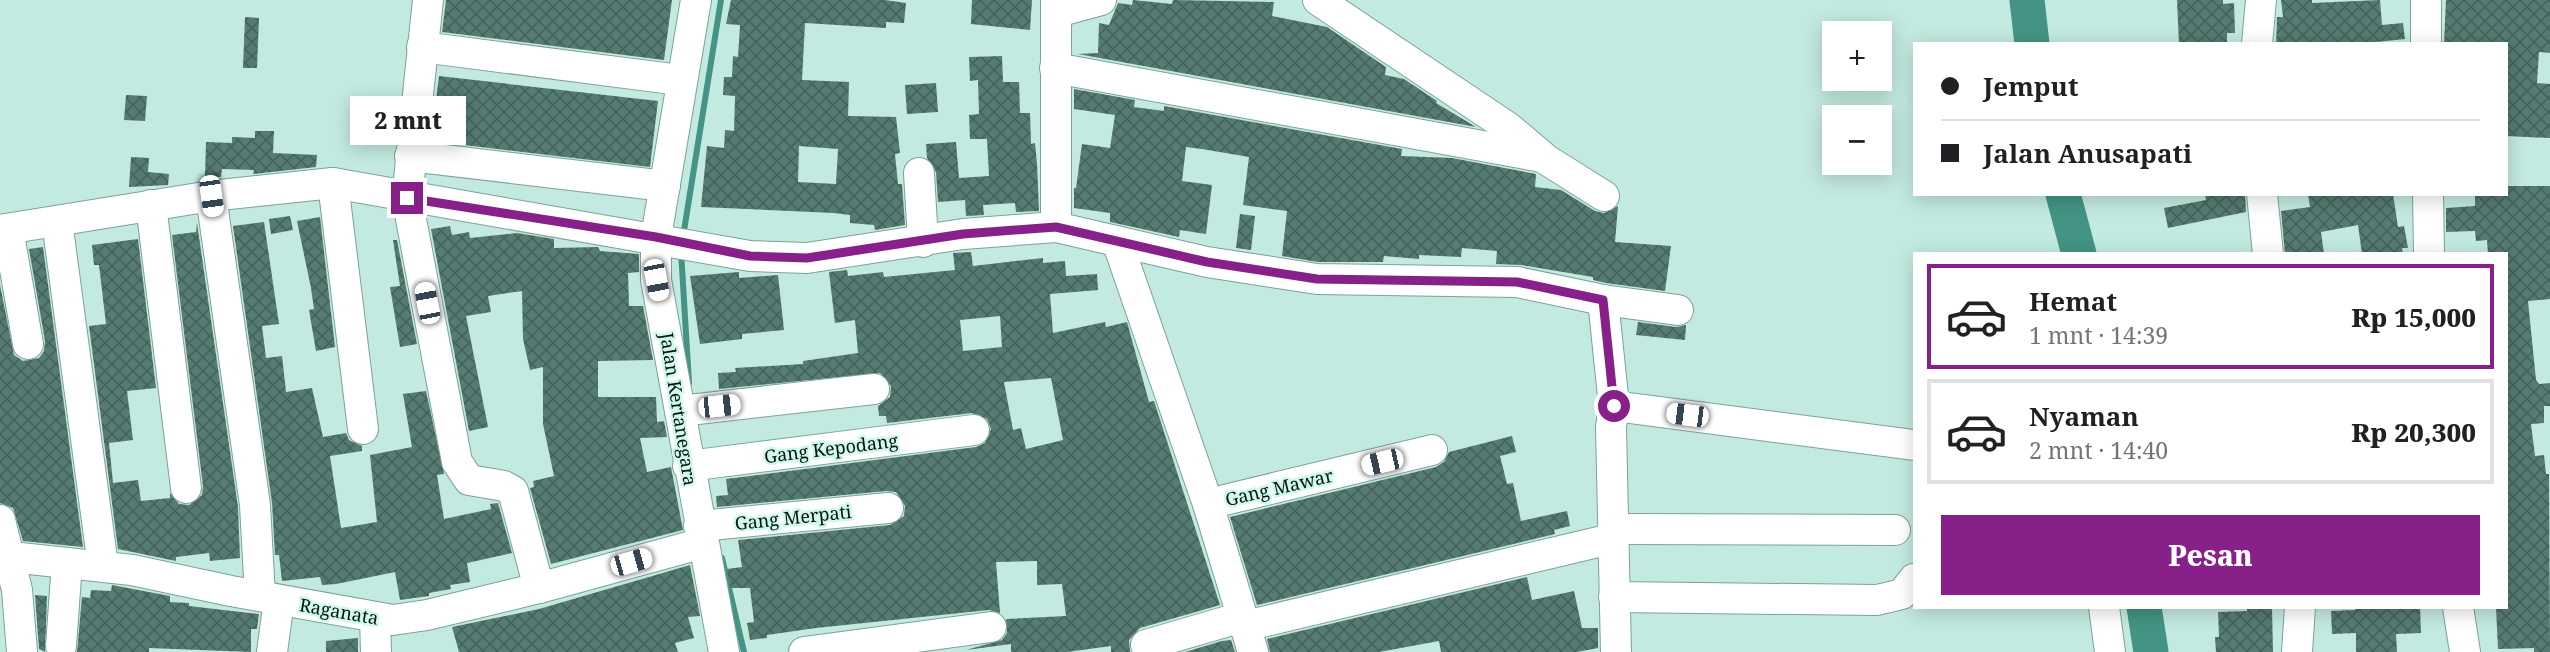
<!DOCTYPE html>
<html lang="id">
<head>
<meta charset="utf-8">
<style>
  body { margin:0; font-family:"Noto Serif",serif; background:#f2f2f2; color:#202124; height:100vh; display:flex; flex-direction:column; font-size:26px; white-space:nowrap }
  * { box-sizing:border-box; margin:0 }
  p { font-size:23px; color:#757577 }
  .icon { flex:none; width:38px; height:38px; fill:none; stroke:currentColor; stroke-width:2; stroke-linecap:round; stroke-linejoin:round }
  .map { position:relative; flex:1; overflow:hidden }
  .details { position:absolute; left:1913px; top:252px; width:595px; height:357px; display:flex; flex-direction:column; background:#fff; border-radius:0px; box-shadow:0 4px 18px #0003 }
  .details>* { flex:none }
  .hud { position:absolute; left:1913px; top:42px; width:595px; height:154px; border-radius:0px; box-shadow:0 4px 18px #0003; display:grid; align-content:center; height:154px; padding:0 28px; background:#fff }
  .fabs { position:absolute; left:1822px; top:21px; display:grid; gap:14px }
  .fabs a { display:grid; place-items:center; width:70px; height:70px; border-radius:0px; background:#fff; box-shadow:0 4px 18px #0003; font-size:35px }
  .end { position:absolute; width:32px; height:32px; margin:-16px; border:9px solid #872088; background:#fff; box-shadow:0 0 0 4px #fff }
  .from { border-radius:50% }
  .bubble { position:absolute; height:49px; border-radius:0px; background:#fff; box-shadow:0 4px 18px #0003; font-size:23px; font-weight:800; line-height:49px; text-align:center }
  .car { position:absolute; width:21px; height:42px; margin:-21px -10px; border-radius:9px; box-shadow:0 0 5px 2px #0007; background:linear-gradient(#fff 24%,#345 0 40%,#fff 0 76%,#345 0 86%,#fff 0) }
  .hud b { display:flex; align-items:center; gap:24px; height:66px; font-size:26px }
  .hud b+b { border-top:2px solid #e0e0e0 }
  .hud i { width:18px; height:18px; background:#202124 }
  ul { padding:12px 0 0; list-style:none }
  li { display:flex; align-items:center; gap:21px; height:105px; margin:0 14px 10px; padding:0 14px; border:4px solid #e0e0e0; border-radius:0px }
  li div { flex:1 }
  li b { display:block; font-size:26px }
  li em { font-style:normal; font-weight:800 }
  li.active { border-color:#872088 }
  li>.icon { width:63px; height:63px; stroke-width:1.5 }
  .primary-button { display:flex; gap:14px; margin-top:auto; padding:14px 28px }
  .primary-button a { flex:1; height:80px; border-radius:0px; background:#872088; color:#fff; font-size:28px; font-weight:800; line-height:80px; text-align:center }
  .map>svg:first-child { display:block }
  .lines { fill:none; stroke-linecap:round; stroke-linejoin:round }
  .stream { stroke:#439484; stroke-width:6 }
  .river { stroke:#439484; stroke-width:35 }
  .building { fill:url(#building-cross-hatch); fill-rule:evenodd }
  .minor-casing { stroke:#7ca299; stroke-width:32 }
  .minor { stroke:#fff; stroke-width:30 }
  .route { stroke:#872088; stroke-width:9 }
  .labels { text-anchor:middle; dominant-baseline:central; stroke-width:5; stroke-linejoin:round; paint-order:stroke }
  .street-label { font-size:18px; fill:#071512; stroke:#d0f8ed }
</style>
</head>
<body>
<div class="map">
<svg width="2550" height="652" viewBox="0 0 2550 652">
  <defs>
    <pattern id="building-cross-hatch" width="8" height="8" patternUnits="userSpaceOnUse" patternTransform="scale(1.75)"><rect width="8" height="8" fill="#567b72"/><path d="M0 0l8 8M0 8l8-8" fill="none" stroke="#45645c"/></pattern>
  </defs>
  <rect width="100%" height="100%" fill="#c3eae0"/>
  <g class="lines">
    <g class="stream">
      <path d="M683,237L721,0"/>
      <path d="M681,251L689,383"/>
      <path d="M722,558L744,652"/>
    </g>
    <g class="river">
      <path d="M2027,0L2032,44"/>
      <path d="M2063,194L2079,254"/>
      <path d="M2144,607L2151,652"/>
    </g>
  </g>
  <g class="building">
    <path d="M446,0H672L664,60L442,32Z"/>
    <path d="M731,0H885L906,3L904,23L886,22V28L805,23L802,80L849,82L848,116L896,117L900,153L895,154L898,184H902L905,225L875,230L874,225L850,223V215L834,213L701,207L707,146L724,148L725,130L734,131L735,96L723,95L724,77H732L733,56L738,57L740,25L726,24ZM799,146L838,149L836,184L798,182Z"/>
    <path d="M972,0H1032L1030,30L971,24Z"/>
    <path d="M1133,0L1172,4L1173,0L1274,2L1272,16L1327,27L1386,67L1385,75L1404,79L1437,101L1436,103L1476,127L1078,54L1098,53L1099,23L1109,25L1118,3L1132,5Z"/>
    <path d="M2177,0H2223V4L2234,3L2235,33H2227V44H2179Z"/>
    <path d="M2281,0H2312V3L2380,0L2382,25L2403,23L2405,39L2357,44H2276L2277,17H2283Z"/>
    <path d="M2446,0H2550V53L2539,52L2537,83L2550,84V138L2506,136V44H2444Z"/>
    <path d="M245,17L259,18L257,68H243Z"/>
    <path d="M1002,56L1003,82H1019L1020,113H1030L1031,144L1035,143L1037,164L1039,211L1016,212L1015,203L983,205L984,215L966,216L965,200L938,202L936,172L927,158L926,144L956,142L959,178L989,176L987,139H970L969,115L979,114L978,80L970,81L969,57Z"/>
    <path d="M439,76L658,101L650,167L431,141Z"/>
    <path d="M936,83L938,112L907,114L905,85Z"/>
    <path d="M1074,89L1135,100L1134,107L1164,111V106L1402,149L1401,156L1452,158L1536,174L1535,187L1561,190L1595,211L1604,213L1618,206L1615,242L1671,246L1665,291L1606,283L1593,280V277L1521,265L1496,264L1497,251L1462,248L1461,257L1419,255V259L1384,256L1383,262H1318L1282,256L1287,211L1243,205L1249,157L1202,149L1186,147L1182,181L1212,185L1206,234L1180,230L1179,237L1110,222V213L1074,208V188H1076L1082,144L1110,148L1115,115L1074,109Z"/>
    <path d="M126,95L147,96L145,121L124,120Z"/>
    <path d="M255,131H274L273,153L317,155L316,167L253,174L254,170L222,169L221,177L205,176L206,142L232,143V137L255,138Z"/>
    <path d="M131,157L149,158L148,172L169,174L168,185L129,187Z"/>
    <path d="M2506,186H2550V299L2528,301L2536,380L2539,384L2550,383V406H2544V423L2531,424L2535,456L2544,455L2546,474H2549L2550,652H2534V648L2498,649L2496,607H2506V254H2488L2487,240L2476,241L2475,231L2446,232V208L2475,206V194H2506Z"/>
    <path d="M2205,194H2245L2246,212L2168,228L2164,208L2206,200Z"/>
    <path d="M2308,194H2393L2398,227L2404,226L2408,248H2402L2403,254H2362L2358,225L2321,232L2324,254H2285L2281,211L2310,207Z"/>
    <path d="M1240,214L1255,216L1251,250L1236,248Z"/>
    <path d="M290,216L293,230L271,234L269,219Z"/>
    <path d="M320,217L335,347L316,351L309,310L314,309L311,288L297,221Z"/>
    <path d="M264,222L279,324L262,326L266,358L282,356L286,392L312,388L323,437L346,433L349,440L362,446V451L330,456L341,528L377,522L370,455L412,447L403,394L426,391L444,474L437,475L444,519L491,509L490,504L498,503L512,553L467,563L470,582L450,585L451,589L429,593V596L400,600L395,572L336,584L322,585L320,577L282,581L279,555H275L272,503L233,226Z"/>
    <path d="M197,223L238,507L240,558L210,561L209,553L176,557V561L118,549L89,326L106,324L99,265H94L92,245L138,239L156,388L127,391L133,440L109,443L113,483L138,480L141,501L170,498V493L179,504L189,505L202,495L203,486L172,235L196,232Z"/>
    <path d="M450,226L452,235L469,232L470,238L517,233L554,239V248L598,247L600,251L639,254V272L628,273L629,306H643L653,360L598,361V397H656L657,422L664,421L667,437L640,438L647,472L671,467L683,530L551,564L530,488L534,487L533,481L554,476L543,424V367L530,370L523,339L522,291L488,296L491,312L466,316L488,427L469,431L431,229Z"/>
    <path d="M393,240H397L417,344L400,347L390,287L400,286Z"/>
    <path d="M43,247L83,547L23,541L13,508L0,503V285L14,355L23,361L39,358L44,351L45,341L29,249Z"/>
    <path d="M971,252L973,266L1043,258V263L1065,261L1066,276L1097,274L1098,290L1050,294L1053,333L1105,322L1106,327L1127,322L1149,402L1154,401L1220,605L1140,628L1129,640L1130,652H1111V646L1067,652H1011V644L966,650L1002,640L1007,633L1006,619L1066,616L1062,584L1037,585V561L996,562L1000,613L989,610L816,628L767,635V638L750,640L747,623L754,622L750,588H730L727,569L742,567L738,540L890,525L904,516L905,506L896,492L886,491L717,507L716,496L728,495L726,479L976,447L985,443L991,429L987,419L972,413L887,423L886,416H879L878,406L890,397L891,386L880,373L719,389L718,373L736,372L735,368L803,364V361L858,353L855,320L835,323L829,272L847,270L848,276L883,272L884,277L955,270L953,253ZM1000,316L1002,347L963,351L960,320ZM1051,378L1063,440L1026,449L1021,428L1013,430L1004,382Z"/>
    <path d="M739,272V278L778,275L784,330L742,334V339L700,344L690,276Z"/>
    <path d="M1638,322L1676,327L1686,325L1685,340L1636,335Z"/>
    <path d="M1512,436L1516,452L1500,456L1507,484L1513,483L1521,521L1567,511L1570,526L1554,530L1555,534L1257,605L1230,517L1436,467L1444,462L1449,452Z"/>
    <path d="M690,565L700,616L688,617L694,638L675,643L678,652H459L452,627L539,609Z"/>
    <path d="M1527,577L1532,600L1574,591L1582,628H1598V648L1577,652H1441L1439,641L1379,652H1270L1267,639Z"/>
    <path d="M112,585L170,596V602L189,603V606L259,614L257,629H251V652L149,648V652H77L82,597L90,598L91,590L111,591Z"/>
    <path d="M35,595L47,596L45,652L39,649Z"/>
    <path d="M2247,607H2272L2273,652H2216L2215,637H2219L2218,612L2247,611Z"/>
    <path d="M2355,607H2420L2421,633L2396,634L2397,652H2356V633L2332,634L2331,611L2355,610Z"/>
    <path d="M358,638V652H326V641Z"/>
    <path d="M1231,640L1235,652H1185L1222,641Z"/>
  </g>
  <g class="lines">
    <g class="minor-casing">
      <g id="minor">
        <path d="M428,0L407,198L457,462L469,480L504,486L513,491L539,588"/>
        <path d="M696,0L656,237V280L724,652"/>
        <path d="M1056,0V227"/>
        <path d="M1318,0L1509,128L1542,156"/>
        <path d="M2426,0V44"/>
        <path d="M1057,12L1101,0"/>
        <path d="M2257,44L2261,0"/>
        <path d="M422,47L680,80"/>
        <path d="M1055,68L1542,157L1604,196"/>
        <path d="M410,156L665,186"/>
        <path d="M919,173L923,242"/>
        <path d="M333,183L363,429"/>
        <path d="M2262,194L2268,254"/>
        <path d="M2428,194L2429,254"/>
        <path d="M211,196L255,505L260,596"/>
        <path d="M151,205L186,488"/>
        <path d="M57,221L103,566"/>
        <path d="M8,229L28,344"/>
        <path d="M0,230L211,196L333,183L750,256L807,258L963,234L1056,227L1207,262L1317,279L1517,282L1603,300L1678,310"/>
        <path d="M1117,241L1208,504L1253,652"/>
        <path d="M1603,300L1614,406L1611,427L1616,652"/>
        <path d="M1614,406L1914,445"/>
        <path d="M680,411L874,389"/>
        <path d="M688,466L974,430"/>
        <path d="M1208,504L1432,450"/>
        <path d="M0,520L17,590L22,652"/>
        <path d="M699,526L888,508"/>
        <path d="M1615,529L1895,530"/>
        <path d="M11,557L132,570L231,591L393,620L427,615L539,588L703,543"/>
        <path d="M1614,597L1877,600L1902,594L1914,579"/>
        <path d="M2104,607L2110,652"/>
        <path d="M2458,607L2465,652"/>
        <path d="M375,618L376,652"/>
        <path d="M1245,626L1615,538"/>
        <path d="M1146,645L1242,617"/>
        <path d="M61,646L67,563"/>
        <path d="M272,652L279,600"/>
        <path d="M804,652L991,627"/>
        <path d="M2297,652L2300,607"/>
      </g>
    </g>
    <use href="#minor" class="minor"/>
  </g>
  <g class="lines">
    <path class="route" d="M407,198L656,237L750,256L807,258L963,234L1056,227L1207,262L1317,279L1517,282L1603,300L1614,406"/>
  </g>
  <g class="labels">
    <g class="street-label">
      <text transform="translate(679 409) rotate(81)">Jalan Kertanegara</text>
      <text transform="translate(831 448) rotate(-7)">Gang Kepodang</text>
      <text transform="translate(1279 487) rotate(-13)">Gang Mawar</text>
      <text transform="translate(793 517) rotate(-6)">Gang Merpati</text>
      <text transform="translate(339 611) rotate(10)">Raganata</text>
    </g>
  </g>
</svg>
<div class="fabs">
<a>+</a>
<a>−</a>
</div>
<i class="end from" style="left:1614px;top:406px"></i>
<i class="end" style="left:407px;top:198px"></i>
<div class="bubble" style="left:350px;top:96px;width:116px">2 mnt</div>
<i class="car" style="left:211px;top:196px;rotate:172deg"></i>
<i class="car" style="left:656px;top:280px;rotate:169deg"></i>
<i class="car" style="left:427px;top:303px;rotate:349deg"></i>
<i class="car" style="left:719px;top:406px;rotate:84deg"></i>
<i class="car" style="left:1687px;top:415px;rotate:277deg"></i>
<i class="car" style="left:1382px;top:462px;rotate:257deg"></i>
<i class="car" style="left:631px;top:562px;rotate:74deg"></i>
<div class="hud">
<b><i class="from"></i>Jemput</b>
<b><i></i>Jalan Anusapati</b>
</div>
<section class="details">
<ul>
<li class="active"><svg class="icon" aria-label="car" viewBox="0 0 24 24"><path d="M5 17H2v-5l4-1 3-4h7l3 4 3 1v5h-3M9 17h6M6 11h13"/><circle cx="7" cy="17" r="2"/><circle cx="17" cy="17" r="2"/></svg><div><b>Hemat</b><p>1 mnt · 14:39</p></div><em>Rp 15,000</em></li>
<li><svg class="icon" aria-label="car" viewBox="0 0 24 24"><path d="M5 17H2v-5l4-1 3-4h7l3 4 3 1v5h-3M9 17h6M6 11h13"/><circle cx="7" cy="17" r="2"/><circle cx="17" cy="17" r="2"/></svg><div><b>Nyaman</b><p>2 mnt · 14:40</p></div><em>Rp 20,300</em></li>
</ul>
<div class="primary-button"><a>Pesan</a></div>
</section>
</div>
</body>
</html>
